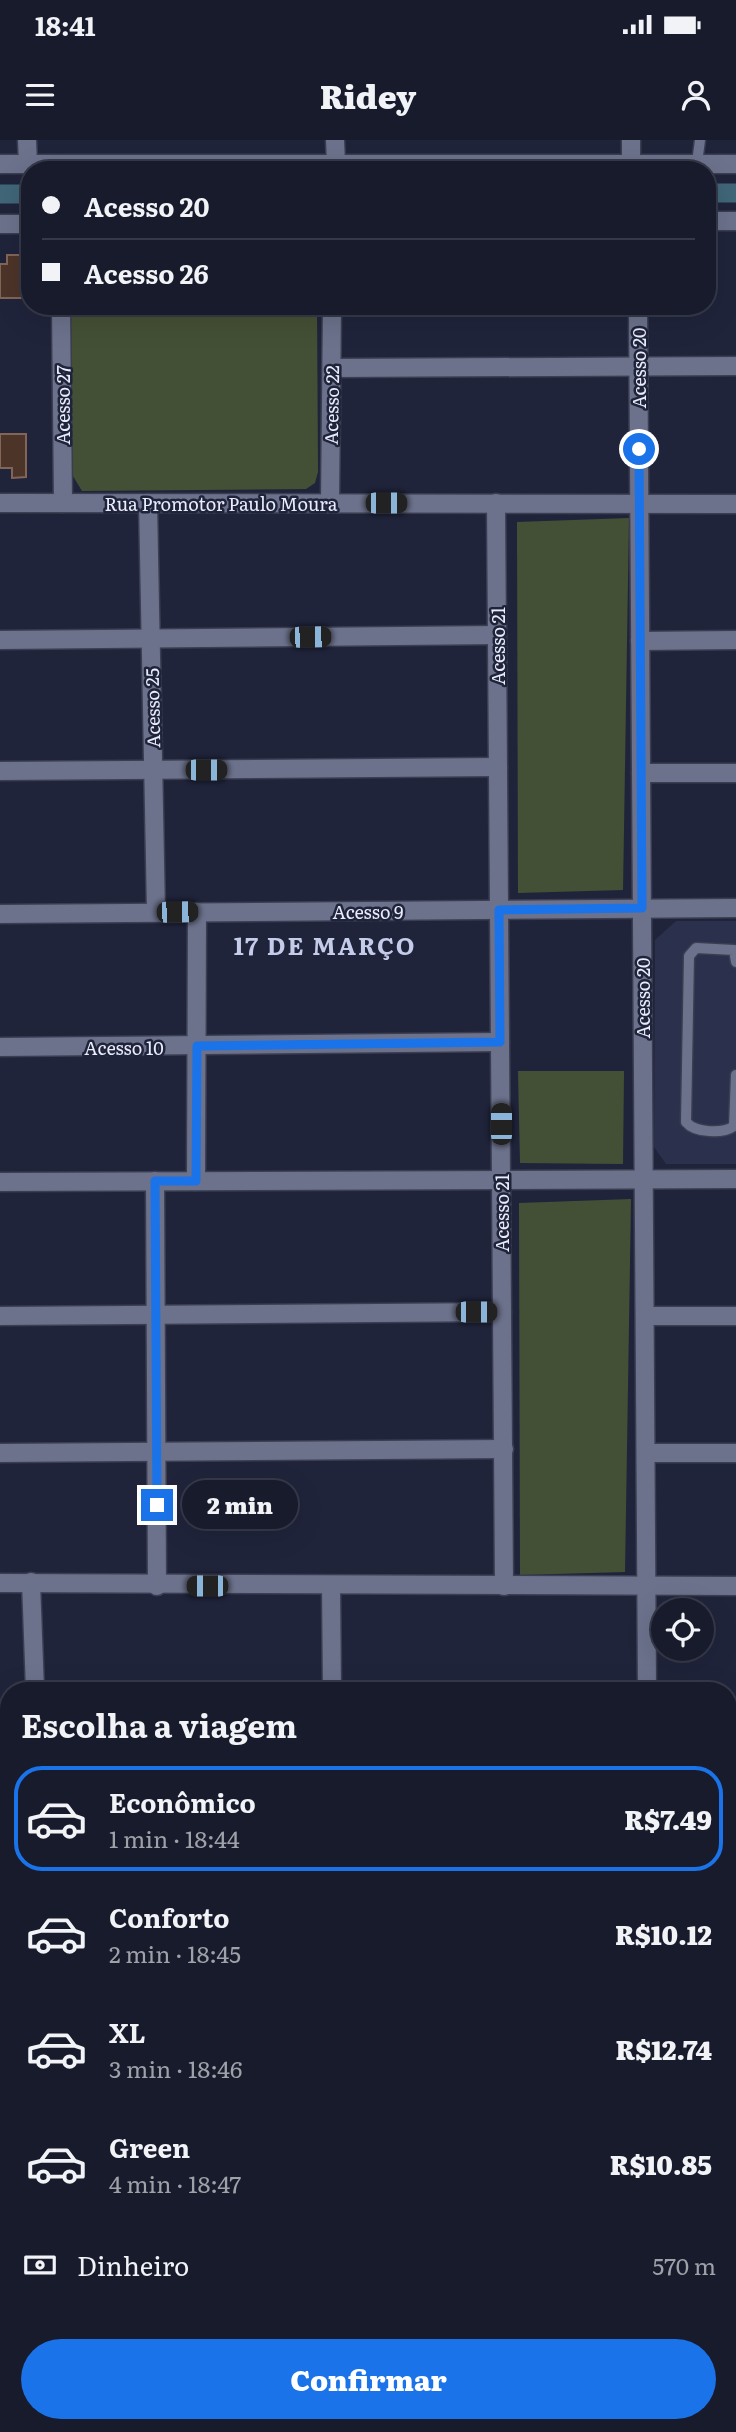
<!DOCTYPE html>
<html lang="pt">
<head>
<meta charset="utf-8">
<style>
  body { margin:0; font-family:Literata,serif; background:#212434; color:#f1f3f6; height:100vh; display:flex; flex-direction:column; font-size:26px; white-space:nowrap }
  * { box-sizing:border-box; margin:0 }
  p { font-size:23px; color:#9fa1a9 }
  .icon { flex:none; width:38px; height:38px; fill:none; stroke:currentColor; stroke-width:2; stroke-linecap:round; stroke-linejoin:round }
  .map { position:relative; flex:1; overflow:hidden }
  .details { position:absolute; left:0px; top:1542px; width:737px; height:751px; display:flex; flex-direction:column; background:#181b2c; border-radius:28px 28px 0 0; box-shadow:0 7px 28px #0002,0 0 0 2px #363948 }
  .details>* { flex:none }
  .banner { position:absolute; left:21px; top:21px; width:695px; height:154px; border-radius:28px; box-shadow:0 7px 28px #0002,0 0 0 2px #363948; display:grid; align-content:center; height:154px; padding:0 21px; background:#181b2c }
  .tools { position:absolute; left:651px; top:1458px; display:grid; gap:14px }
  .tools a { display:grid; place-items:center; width:63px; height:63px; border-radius:50%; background:#181b2c; box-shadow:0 7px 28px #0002,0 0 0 2px #363948; font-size:35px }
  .end { position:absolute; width:32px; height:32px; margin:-16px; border:9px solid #1a73e8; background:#fff; box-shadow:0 0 0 4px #fff }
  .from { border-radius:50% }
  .bubble { position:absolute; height:49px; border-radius:24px; background:#181b2c; box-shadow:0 7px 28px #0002,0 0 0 2px #363948; font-size:23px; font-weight:800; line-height:49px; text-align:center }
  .car { position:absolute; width:21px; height:42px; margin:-21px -10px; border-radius:9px; box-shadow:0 0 5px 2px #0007; background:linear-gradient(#222 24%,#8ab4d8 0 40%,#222 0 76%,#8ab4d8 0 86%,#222 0) }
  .banner b { display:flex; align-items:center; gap:24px; height:66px; font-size:26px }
  .banner b+b { border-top:2px solid #363948 }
  .banner i { width:18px; height:18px; background:#f1f3f6 }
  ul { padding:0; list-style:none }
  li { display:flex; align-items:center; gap:21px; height:105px; margin:0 14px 10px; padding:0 7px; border:4px solid transparent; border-radius:28px }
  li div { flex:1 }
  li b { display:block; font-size:26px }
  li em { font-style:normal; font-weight:800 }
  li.on { border-color:#1a73e8 }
  li>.icon { width:63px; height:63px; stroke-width:1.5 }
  h2 { padding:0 21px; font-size:32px; line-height:84px }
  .pay { display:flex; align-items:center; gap:18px; height:77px; padding:0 21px; font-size:26px }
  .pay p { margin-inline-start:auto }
  .cta { display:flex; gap:14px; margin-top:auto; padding:14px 21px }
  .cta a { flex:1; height:80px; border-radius:42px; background:#1a73e8; color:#fff; font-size:28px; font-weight:800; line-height:80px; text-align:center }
  .status { display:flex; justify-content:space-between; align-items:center; height:49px; padding:0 35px; background:#181b2c; direction:ltr }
  .status svg { height:19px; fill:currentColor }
  header { display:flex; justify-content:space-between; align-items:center; height:91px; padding:0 21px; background:#181b2c; font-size:32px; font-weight:800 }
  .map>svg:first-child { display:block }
  .built { fill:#2b304c }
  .green { fill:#445035 }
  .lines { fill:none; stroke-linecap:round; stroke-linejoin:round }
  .canal { stroke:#406678; stroke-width:19 }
  .building { fill:#4d3429; stroke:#816559; stroke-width:2 }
  .service-casing { stroke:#3b3e51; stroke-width:13 }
  .minor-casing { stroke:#3b3e51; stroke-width:21 }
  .tertiary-casing { stroke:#3b3e51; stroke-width:21 }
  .service { stroke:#6c728c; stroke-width:10 }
  .minor { stroke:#6c728c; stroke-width:18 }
  .tertiary { stroke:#6c728c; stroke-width:18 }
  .route { stroke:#1a73e8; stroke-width:9 }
  .labels { text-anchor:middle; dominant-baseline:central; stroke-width:5; stroke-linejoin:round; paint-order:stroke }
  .street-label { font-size:18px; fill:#e9ecfc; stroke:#20243b }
  .district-label { font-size:24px; font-weight:bold; letter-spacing:2px; fill:#c5cce9; stroke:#20243b }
</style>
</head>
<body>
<div class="status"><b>18:41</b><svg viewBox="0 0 49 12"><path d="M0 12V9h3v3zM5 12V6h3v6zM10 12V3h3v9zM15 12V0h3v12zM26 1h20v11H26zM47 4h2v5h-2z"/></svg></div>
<header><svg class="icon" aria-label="menu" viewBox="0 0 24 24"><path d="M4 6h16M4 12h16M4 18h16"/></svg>Ridey<svg class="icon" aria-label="person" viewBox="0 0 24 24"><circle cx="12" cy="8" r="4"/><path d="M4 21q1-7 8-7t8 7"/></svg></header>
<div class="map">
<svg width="736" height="2292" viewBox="0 0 736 2292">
  <rect width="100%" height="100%" fill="#20243b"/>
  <path class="built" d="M676,781H736V1024H666L654,1007L655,800Z"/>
  <g class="green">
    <path d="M70,166H317L318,332L315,343L306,349L82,351L71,333Z"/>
    <path d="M629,378L623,750L518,753L517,382Z"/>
    <path d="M518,931H624L623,1024L520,1023Z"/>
    <path d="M631,1059L625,1432L520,1435L519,1063Z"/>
    <path d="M0,1954H9V2284H302V2292H0Z"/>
  </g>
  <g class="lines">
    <g class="canal">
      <path d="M707,53H736"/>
      <path d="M0,54H30"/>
      <path d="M728,1750H736"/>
      <path d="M0,1755H9"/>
    </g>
  </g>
  <g class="building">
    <path d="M7,115H21L22,158H0V124H7Z"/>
    <path d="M0,294H26V337L12,338V328H0Z"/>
  </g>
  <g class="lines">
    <g class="service-casing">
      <g id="service">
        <path d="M697,23L700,0"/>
        <path d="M736,822L734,810L696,808L689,816L686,982C695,993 723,994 734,986L736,935"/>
      </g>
    </g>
    <g class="minor-casing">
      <g id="minor">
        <path d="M27,0L28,24"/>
        <path d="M335,0L336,23"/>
        <path d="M631,0V23"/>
        <path d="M61,166L63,363"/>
        <path d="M638,166L647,1550"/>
        <path d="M332,228L736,226"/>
        <path d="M0,363L736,364"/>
        <path d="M148,363L156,772"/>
        <path d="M330,363L332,166"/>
        <path d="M496,363L504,1446"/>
        <path d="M0,500L497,495"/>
        <path d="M640,501L736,500"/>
        <path d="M0,631L498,627"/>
        <path d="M641,633H736"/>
        <path d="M0,774L736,768"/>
        <path d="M0,907L500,902"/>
        <path d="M155,1041L157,1446"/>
        <path d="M196,1041L197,772"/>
        <path d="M0,1042L736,1039"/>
        <path d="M0,1176L502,1172"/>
        <path d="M645,1176H736"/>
        <path d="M0,1313L504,1309"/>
        <path d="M646,1313H736"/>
        <path d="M31,1442L35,1550"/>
        <path d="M0,1443L736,1446"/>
        <path d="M331,1445L332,1550"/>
        <path d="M0,1581H9"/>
        <path d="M728,1581H736"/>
        <path d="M728,1908H736"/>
        <path d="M0,1909H9"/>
        <path d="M728,2029H736"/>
        <path d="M728,2149H736"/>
        <path d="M728,2267H736"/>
        <path d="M332,2284V2292"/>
      </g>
    </g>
    <g class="tertiary-casing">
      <g id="tertiary">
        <path d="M0,24H736"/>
        <path d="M707,81H736"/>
        <path d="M0,84H30"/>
        <path d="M728,1719H736"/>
        <path d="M0,1725H9"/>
        <path d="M0,1779H9"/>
        <path d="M728,1783H736"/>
      </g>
    </g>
    <use href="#service" class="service"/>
    <use href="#minor" class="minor"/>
    <use href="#tertiary" class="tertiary"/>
  </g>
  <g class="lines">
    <path class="route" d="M157,1365L155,1041H196L197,906L500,902L499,770L642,768L639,309"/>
  </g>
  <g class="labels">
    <g class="street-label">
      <text transform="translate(638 228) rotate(-90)">Acesso 20</text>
      <text transform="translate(62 265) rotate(-90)">Acesso 27</text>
      <text transform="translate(331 265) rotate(-89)">Acesso 22</text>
      <text x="221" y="363">Rua Promotor Paulo Moura</text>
      <text transform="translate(497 506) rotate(-90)">Acesso 21</text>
      <text transform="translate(152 568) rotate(-91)">Acesso 25</text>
      <text x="368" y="771">Acesso 9</text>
      <text transform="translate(642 858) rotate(-90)">Acesso 20</text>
      <text x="124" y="907">Acesso 10</text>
      <text transform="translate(501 1073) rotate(-90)">Acesso 21</text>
    </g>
    <g class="district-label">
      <text x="325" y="804">17 DE MARÇO</text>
    </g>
  </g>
</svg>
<div class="tools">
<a><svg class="icon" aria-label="locate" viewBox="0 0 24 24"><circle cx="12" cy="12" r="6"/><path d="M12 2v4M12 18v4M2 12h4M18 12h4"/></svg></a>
</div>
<i class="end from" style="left:639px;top:309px"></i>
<i class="end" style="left:157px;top:1365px"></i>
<div class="bubble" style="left:182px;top:1340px;width:116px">2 min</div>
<i class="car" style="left:386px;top:363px;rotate:90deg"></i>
<i class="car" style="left:310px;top:497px;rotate:89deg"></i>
<i class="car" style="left:206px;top:630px;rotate:90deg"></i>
<i class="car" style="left:177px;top:772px;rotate:89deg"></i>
<i class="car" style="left:501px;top:984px;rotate:0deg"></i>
<i class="car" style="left:476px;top:1172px;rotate:90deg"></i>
<i class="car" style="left:207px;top:1446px;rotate:270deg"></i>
<div class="banner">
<b><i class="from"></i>Acesso 20</b>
<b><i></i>Acesso 26</b>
</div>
<section class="details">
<h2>Escolha a viagem</h2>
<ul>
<li class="on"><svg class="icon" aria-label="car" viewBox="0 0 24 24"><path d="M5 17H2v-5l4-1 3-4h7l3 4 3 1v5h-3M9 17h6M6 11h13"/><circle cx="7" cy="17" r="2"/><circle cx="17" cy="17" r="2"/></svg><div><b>Econômico</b><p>1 min · 18:44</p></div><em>R$7.49</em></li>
<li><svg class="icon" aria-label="car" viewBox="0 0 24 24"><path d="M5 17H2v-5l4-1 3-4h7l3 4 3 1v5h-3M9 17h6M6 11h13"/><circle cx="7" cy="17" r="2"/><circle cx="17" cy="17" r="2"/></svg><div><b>Conforto</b><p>2 min · 18:45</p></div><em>R$10.12</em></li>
<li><svg class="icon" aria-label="car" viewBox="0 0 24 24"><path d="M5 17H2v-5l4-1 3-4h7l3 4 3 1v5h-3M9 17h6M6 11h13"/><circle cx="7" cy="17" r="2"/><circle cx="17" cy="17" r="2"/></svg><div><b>XL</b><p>3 min · 18:46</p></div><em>R$12.74</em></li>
<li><svg class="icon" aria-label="car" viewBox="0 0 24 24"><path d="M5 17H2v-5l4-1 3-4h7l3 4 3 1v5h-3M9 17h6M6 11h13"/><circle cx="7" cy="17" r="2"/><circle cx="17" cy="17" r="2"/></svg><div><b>Green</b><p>4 min · 18:47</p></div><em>R$10.85</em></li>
</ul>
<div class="pay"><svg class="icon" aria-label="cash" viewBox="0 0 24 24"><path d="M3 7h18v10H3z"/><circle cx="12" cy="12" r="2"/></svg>Dinheiro<p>570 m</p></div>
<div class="cta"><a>Confirmar</a></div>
</section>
</div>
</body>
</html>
